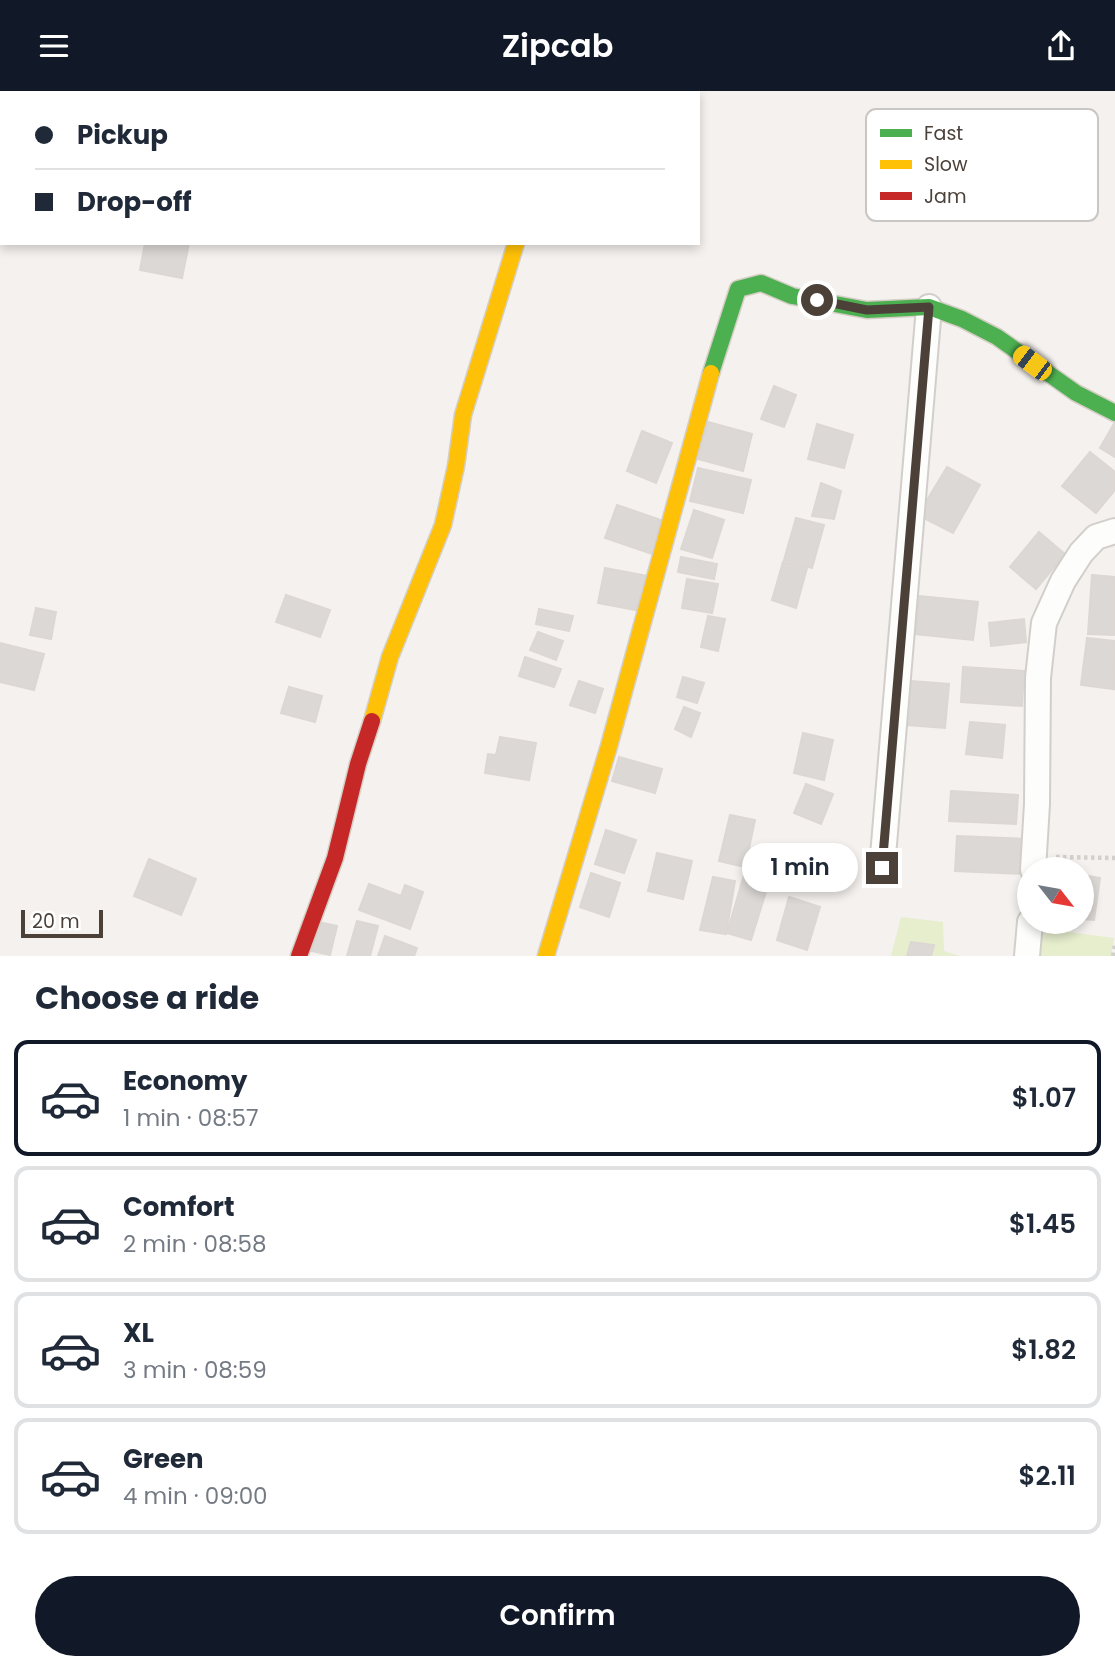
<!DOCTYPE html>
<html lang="en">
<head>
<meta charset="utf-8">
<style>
  body { margin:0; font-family:Poppins,sans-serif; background:#f6f6f7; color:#1f2937; height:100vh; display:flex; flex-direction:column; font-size:26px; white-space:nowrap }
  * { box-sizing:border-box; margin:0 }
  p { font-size:23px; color:#747a83 }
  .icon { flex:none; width:38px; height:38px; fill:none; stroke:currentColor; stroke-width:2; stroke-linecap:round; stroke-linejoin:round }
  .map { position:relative; height:865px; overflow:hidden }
  .sheet { display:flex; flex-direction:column; background:#fff; flex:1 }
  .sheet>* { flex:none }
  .top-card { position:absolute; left:0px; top:0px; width:700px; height:154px; box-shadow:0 4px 10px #0003; display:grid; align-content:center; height:154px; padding:0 35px; background:#fff }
  .needle { width:46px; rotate:121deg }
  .buttons { position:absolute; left:1017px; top:766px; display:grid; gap:14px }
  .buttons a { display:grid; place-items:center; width:77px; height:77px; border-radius:50%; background:#fff; box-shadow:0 4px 10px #0003; font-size:35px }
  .scale { position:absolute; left:21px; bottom:18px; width:82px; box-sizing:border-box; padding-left:7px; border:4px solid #4b4139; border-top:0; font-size:19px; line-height:24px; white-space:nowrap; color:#4b4139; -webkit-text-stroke:5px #fff; paint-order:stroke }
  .end { position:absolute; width:32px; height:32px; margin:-16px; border:9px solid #4b4139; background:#fff; box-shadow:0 0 0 4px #fff }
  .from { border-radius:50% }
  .bubble { position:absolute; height:49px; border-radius:24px; background:#fff; box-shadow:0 4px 10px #0003; font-size:23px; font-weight:600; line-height:49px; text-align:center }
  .car { position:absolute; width:21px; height:42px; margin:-21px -10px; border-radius:9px; box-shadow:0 0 5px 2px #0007; background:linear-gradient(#f5c518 24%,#345 0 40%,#f5c518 0 76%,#345 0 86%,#f5c518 0) }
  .top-card b { display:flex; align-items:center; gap:24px; height:66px; font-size:26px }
  .top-card b+b { border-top:2px solid #e0e1e3 }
  .top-card i { width:18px; height:18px; background:#1f2937 }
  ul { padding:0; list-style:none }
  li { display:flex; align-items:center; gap:21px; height:116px; margin:0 14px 10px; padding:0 21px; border:4px solid #e0e1e3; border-radius:14px }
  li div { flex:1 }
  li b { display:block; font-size:26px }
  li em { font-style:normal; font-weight:600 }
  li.on { border-color:#111827 }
  li>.icon { width:63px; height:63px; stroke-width:1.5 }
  h2 { padding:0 35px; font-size:32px; line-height:84px }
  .cta { display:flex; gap:14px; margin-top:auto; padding:14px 35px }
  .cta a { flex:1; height:80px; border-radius:42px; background:#111827; color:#fff; font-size:28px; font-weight:600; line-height:80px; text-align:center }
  header { display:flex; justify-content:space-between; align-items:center; height:91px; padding:0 35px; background:#111827; color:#fff; font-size:32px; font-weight:600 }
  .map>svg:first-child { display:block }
  .green { fill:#e6eece }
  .building { fill:#dcd8d5; stroke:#dcd7d3; stroke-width:2 }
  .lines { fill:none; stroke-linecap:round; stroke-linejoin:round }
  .street-casing { stroke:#d2cfcb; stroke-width:28 }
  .fast-casing { stroke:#d5cec6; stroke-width:19 }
  .slow-casing { stroke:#d5cec6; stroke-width:19 }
  .jam-casing { stroke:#d5cec6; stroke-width:19 }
  .path { stroke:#d3d0cc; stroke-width:4.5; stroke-dasharray:3.5 3.5; stroke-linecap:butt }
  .street { stroke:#fdfdfc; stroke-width:24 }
  .fast { stroke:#4caf50; stroke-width:16 }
  .slow { stroke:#ffc107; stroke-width:16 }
  .jam { stroke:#c62828; stroke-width:16 }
  .route { stroke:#4b4139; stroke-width:9 }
  .key { fill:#fff; stroke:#c9c6c4; stroke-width:2 }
  .key-label { font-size:19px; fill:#4b4139 }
</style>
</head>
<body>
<header><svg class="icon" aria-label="menu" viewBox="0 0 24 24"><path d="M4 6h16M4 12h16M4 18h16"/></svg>Zipcab<svg class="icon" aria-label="share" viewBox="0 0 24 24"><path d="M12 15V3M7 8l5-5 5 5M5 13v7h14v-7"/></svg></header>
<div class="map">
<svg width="1115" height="865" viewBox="0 0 1115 865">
  <rect width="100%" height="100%" fill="#f4f1ee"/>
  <g class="green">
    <path d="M901,826L943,831L944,860L960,865H891Z"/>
    <path d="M1040,837L1114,847L1111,865H1038Z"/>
  </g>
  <g class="building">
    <path d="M0,18H2L1,67L0,66Z"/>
    <path d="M145,152H189L182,187L140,179Z"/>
    <path d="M774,295L796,304L784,336L761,328Z"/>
    <path d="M708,331L752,343L743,380L698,368Z"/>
    <path d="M1115,331V366L1100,357Z"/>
    <path d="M817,333L853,344L844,377L808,368Z"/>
    <path d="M642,340L672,352L656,392L627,380Z"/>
    <path d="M1090,361L1115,381V399L1096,422L1062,395Z"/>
    <path d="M947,376L980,394L953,442L918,424Z"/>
    <path d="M698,377L751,389L743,422L690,410Z"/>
    <path d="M821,392L841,400L834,428L812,425Z"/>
    <path d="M617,414L667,431L655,464L605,447Z"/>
    <path d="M694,419L724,429L712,467L681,458Z"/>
    <path d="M796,427L824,434L812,477L784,469Z"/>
    <path d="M1039,441L1065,463L1036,498L1010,476Z"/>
    <path d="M681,466L717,473L714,488L678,481Z"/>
    <path d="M783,471L807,477L796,517L772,509Z"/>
    <path d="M605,477L648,485L641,520L598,512Z"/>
    <path d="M1092,484L1115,486V544L1088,543Z"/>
    <path d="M687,488L718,493L712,522L682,517Z"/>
    <path d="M286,504L330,519L320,546L276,531Z"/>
    <path d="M919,505L978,511L973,549L915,543Z"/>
    <path d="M36,517L56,521L51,548L30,544Z"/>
    <path d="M539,518L573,525L569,540L536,533Z"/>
    <path d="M708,525L725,528L718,560L701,556Z"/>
    <path d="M1024,528L1026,551L991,555L989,532Z"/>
    <path d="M538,541L563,550L556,569L530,559Z"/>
    <path d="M1087,547L1115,550L1114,598L1081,594Z"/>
    <path d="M0,552L44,563L34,599L0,591Z"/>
    <path d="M525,566L561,578L554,596L519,585Z"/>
    <path d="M963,576L1024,580L1022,615L961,611Z"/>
    <path d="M683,586L704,592L697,612L677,606Z"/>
    <path d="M579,590L603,598L595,622L570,614Z"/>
    <path d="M911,590L949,593L945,637L907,634Z"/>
    <path d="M289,596L322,605L315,631L281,622Z"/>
    <path d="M684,616L700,622L691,646L675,638Z"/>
    <path d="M970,631L1005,634L1002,667L966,663Z"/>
    <path d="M803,642L833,649L824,689L794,682Z"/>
    <path d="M500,646L536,652L529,689L485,682L488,663L496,664Z"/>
    <path d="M619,666L662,678L655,702L612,690Z"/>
    <path d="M806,693L833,703L821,733L794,722Z"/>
    <path d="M951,700L1018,704L1016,733L949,730Z"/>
    <path d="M730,724L755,729L745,776L719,770Z"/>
    <path d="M606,739L636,749L624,782L595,773Z"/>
    <path d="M957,745L1028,748L1027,783L955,780Z"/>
    <path d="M657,762L692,770L683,808L648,800Z"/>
    <path d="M805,765L834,773L827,796L798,788Z"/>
    <path d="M149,768L196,788L181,824L134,805Z"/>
    <path d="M591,782L620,792L609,826L580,816Z"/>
    <path d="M744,784L769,791L751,849L727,842Z"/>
    <path d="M1082,784L1100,787L1094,829L1082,828Z"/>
    <path d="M713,786L735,790L726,843L700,839Z"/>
    <path d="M369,793L401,805L405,794L423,801L410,838L359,819Z"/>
    <path d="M789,806L820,816L807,859L777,849Z"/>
    <path d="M314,830L337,835L330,864L307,859Z"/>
    <path d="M357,830L378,835L370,865H347Z"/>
    <path d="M385,845L417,857L414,865H378Z"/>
    <path d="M911,851L934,854L931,865H907Z"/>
  </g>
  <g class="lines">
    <g class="street-casing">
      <g id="street">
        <path d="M91,0L101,2"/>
        <path d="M882,777L929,216"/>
        <path d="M1033,779L1037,713L1038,587L1044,532L1063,490L1081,462L1096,446L1115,440"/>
        <path d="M1027,865L1030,831"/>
      </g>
    </g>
    <g class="fast-casing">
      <path id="fast" d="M711,282L738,198L761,192L792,205L867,219L929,216L962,228L997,246L1076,302L1115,322"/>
    </g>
    <g class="slow-casing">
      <g id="slow">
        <path d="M372,630L390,566L443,434L456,375L463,324L516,152"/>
        <path d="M546,865L609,655L711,282"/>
      </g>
    </g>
    <g class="jam-casing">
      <path id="jam" d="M299,865L335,767L358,673L372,630"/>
    </g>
    <g class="path">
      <path d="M493,0L495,2"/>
      <path d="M550,2L551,0"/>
      <path d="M1056,766L1115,767"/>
      <path d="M1113,865L1115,854"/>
    </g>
    <use href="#street" class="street"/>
    <use href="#fast" class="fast"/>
    <use href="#slow" class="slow"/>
    <use href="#jam" class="jam"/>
  </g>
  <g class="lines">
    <path class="route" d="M817,209L867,219L929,216L882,777"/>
  </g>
  <rect x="866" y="18" width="232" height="112" rx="10" class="key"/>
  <rect x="880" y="38" width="32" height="8" fill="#4caf50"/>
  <rect x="880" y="69" width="32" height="9" fill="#ffc107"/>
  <rect x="880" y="101" width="32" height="8" fill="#c62828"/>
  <g class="key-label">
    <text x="924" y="49">Fast</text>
    <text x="924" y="80">Slow</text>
    <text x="924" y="112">Jam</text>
  </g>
</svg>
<div class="buttons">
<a><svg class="needle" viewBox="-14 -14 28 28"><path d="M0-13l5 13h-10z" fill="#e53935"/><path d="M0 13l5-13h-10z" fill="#747a83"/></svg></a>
</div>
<div class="scale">20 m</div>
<i class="end from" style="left:817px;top:209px"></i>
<i class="end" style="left:882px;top:777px"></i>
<div class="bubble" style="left:742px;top:752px;width:116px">1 min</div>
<i class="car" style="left:1032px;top:272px;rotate:307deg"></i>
<div class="top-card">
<b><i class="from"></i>Pickup</b>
<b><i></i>Drop-off</b>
</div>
</div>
<section class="sheet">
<h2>Choose a ride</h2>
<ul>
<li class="on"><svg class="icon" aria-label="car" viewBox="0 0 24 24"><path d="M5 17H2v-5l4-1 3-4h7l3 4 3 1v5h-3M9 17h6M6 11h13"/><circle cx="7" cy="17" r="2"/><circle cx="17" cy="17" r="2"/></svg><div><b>Economy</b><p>1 min · 08:57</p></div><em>$1.07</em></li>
<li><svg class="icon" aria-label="car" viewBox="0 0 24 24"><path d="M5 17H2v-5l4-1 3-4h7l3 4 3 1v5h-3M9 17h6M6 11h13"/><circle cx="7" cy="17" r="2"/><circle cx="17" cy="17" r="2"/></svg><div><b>Comfort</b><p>2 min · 08:58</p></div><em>$1.45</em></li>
<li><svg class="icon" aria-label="car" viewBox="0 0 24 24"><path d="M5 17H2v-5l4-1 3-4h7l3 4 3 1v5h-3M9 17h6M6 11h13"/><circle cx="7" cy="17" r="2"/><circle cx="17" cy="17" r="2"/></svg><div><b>XL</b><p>3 min · 08:59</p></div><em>$1.82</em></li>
<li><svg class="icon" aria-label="car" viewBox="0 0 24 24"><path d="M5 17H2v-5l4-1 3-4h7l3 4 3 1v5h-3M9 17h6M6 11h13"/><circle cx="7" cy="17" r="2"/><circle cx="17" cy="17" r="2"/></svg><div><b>Green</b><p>4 min · 09:00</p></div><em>$2.11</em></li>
</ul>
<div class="cta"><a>Confirm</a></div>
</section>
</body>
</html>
